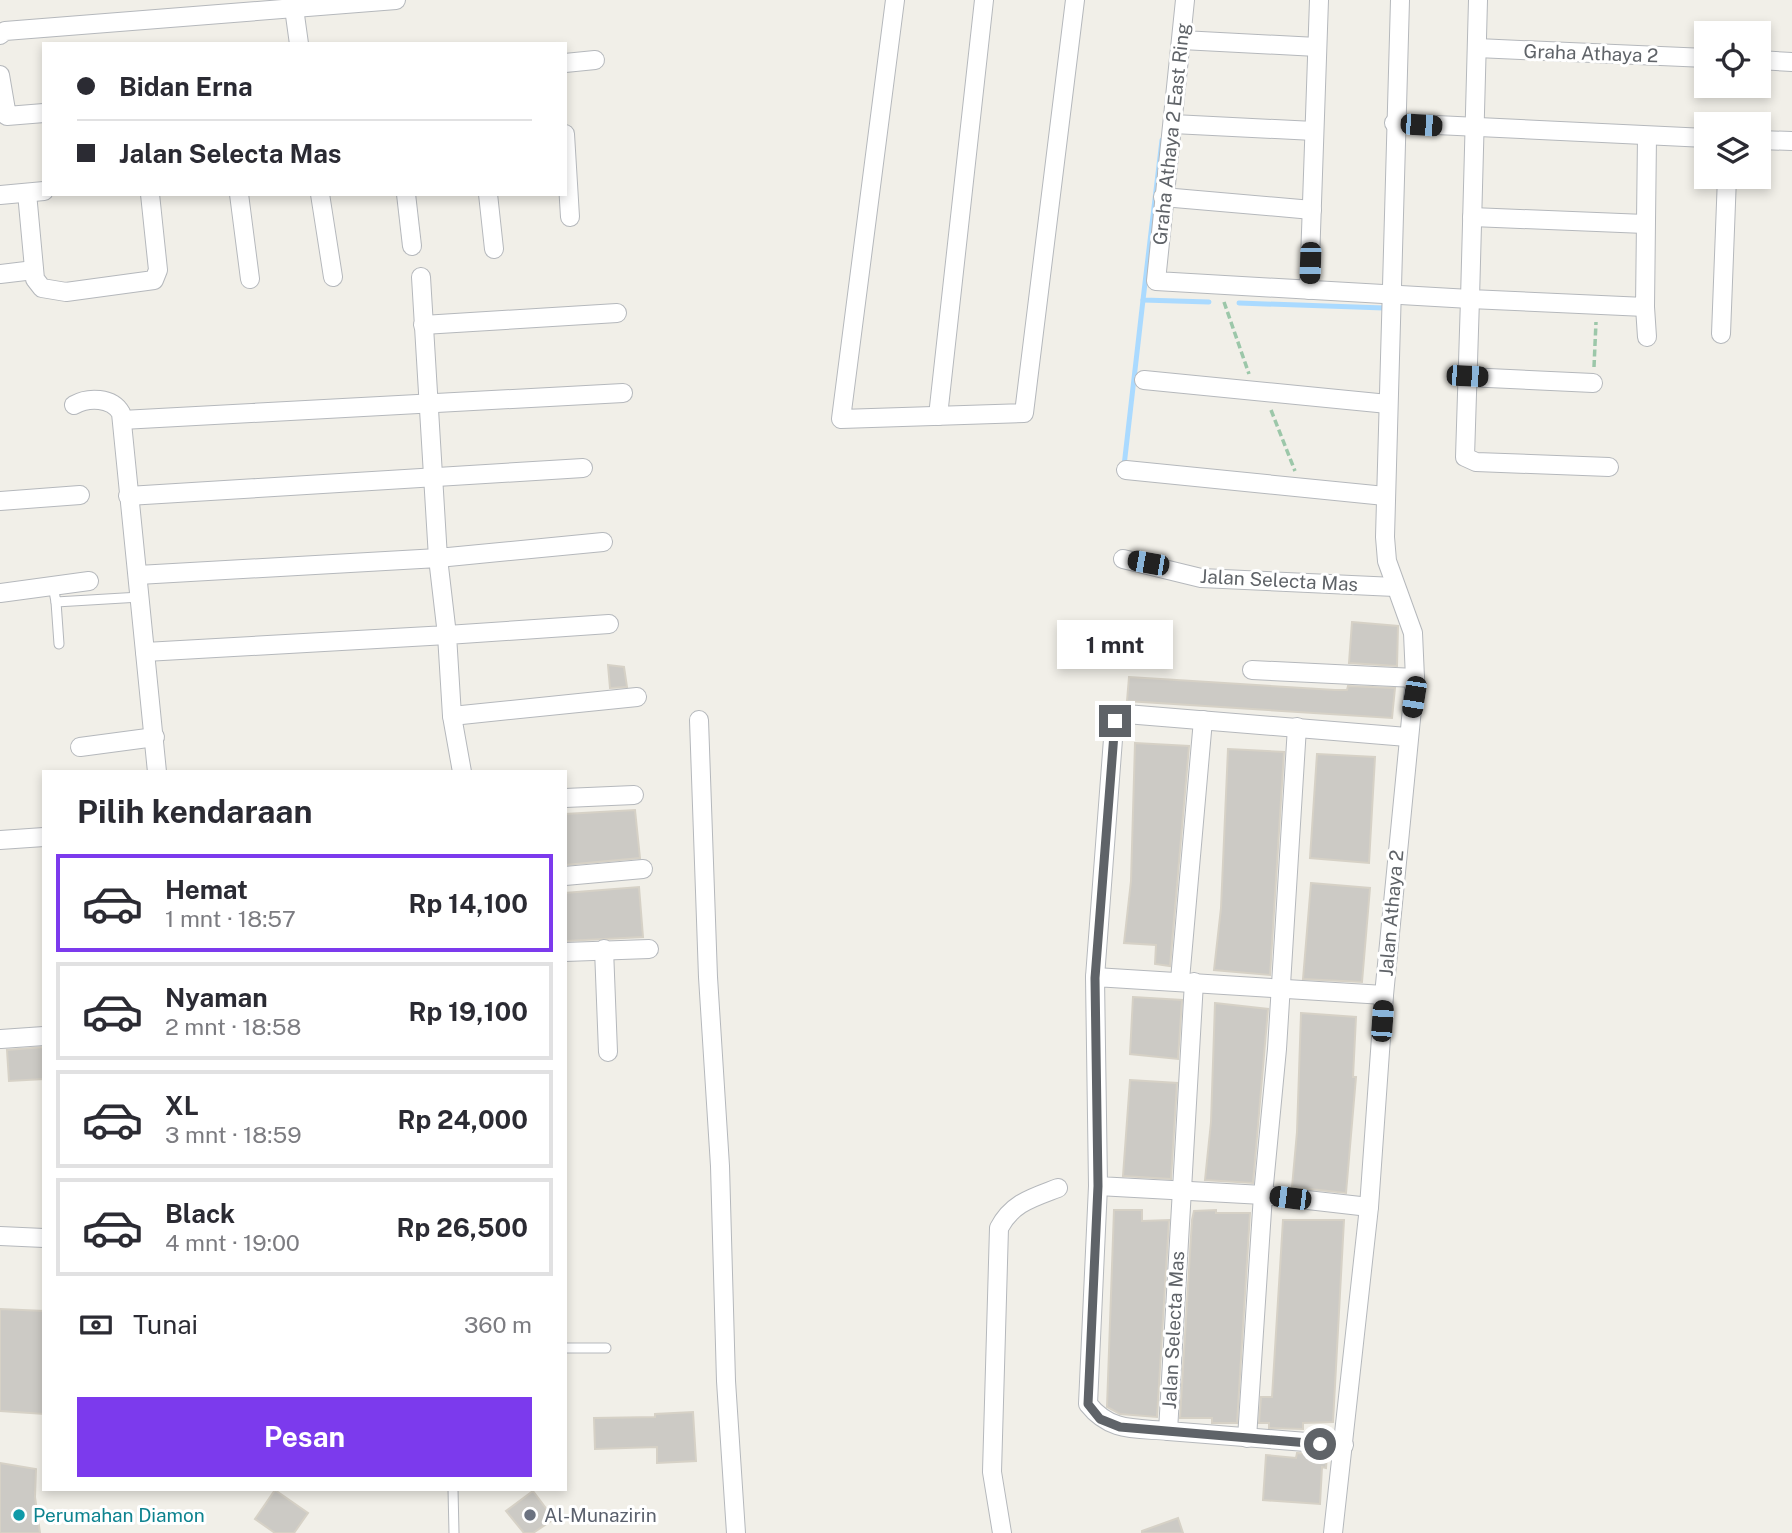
<!DOCTYPE html>
<html lang="id">
<head>
<meta charset="utf-8">
<style>
  body { margin:0; font-family:"Public Sans",sans-serif; background:#f7f7f7; color:#2b2b33; height:100vh; display:flex; flex-direction:column; font-size:26px; white-space:nowrap }
  * { box-sizing:border-box; margin:0 }
  p { font-size:23px; color:#7c7c81 }
  .icon { flex:none; width:38px; height:38px; fill:none; stroke:currentColor; stroke-width:2; stroke-linecap:round; stroke-linejoin:round }
  .map { position:relative; flex:1; overflow:hidden }
  .details { position:absolute; left:42px; top:770px; width:525px; height:721px; display:flex; flex-direction:column; background:#fff; border-radius:0px; box-shadow:0 4px 10px #0003 }
  .details>* { flex:none }
  .top-card { position:absolute; left:42px; top:42px; width:525px; height:154px; border-radius:0px; box-shadow:0 4px 10px #0003; display:grid; align-content:center; height:154px; padding:0 35px; background:#fff }
  .tools { position:absolute; left:1694px; top:21px; display:grid; gap:14px }
  .tools a { display:grid; place-items:center; width:77px; height:77px; border-radius:0px; background:#fff; box-shadow:0 4px 10px #0003; font-size:35px }
  .end { position:absolute; width:32px; height:32px; margin:-16px; border:9px solid #5f6368; background:#fff; box-shadow:0 0 0 4px #fff }
  .from { border-radius:50% }
  .bubble { position:absolute; height:49px; border-radius:0px; background:#fff; box-shadow:0 4px 10px #0003; font-size:23px; font-weight:700; line-height:49px; text-align:center }
  .car { position:absolute; width:21px; height:42px; margin:-21px -10px; border-radius:9px; box-shadow:0 0 5px 2px #0007; background:linear-gradient(#222 24%,#8ab4d8 0 40%,#222 0 76%,#8ab4d8 0 86%,#222 0) }
  .top-card b { display:flex; align-items:center; gap:24px; height:66px; font-size:26px }
  .top-card b+b { border-top:2px solid #e1e1e2 }
  .top-card i { width:18px; height:18px; background:#2b2b33 }
  ul { padding:0; list-style:none }
  li { display:flex; align-items:center; gap:21px; height:98px; margin:0 14px 10px; padding:0 21px; border:4px solid #e1e1e2; border-radius:0px }
  li div { flex:1 }
  li b { display:block; font-size:26px }
  li em { font-style:normal; font-weight:700 }
  li.current { border-color:#7c3aed }
  li>.icon { width:63px; height:63px; stroke-width:1.5 }
  h2 { padding:0 35px; font-size:32px; line-height:84px }
  .pay { display:flex; align-items:center; gap:18px; height:77px; padding:0 35px; font-size:26px }
  .pay p { margin-inline-start:auto }
  .cta { display:flex; gap:14px; margin-top:auto; padding:14px 35px }
  .cta a { flex:1; height:80px; border-radius:0px; background:#7c3aed; color:#fff; font-size:28px; font-weight:700; line-height:80px; text-align:center }
  .map>svg:first-child { display:block }
  .lines { fill:none; stroke-linecap:round; stroke-linejoin:round }
  .stream { stroke:#aadaff; stroke-width:5 }
  .building { fill:#cccac5; stroke:#d6d1c6; stroke-width:2 }
  .service-casing { stroke:#b5b8bc; stroke-width:11 }
  .minor-casing { stroke:#b5b8bc; stroke-width:20 }
  .path { stroke:#9cc7a9; stroke-width:3.5; stroke-dasharray:7 3.5; stroke-linecap:butt }
  .service { stroke:#fff; stroke-width:9 }
  .minor { stroke:#fff; stroke-width:18 }
  .route { stroke:#5f6368; stroke-width:9 }
  .culture-dot { fill:#0f9aa8; stroke:#fff; stroke-width:2.5 }
  .worship-dot { fill:#6b7280; stroke:#fff; stroke-width:2.5 }
  .labels { text-anchor:middle; dominant-baseline:central; stroke-width:6; stroke-linejoin:round; paint-order:stroke }
  .street-label { font-size:19px; fill:#5f6368; stroke:#fff }
  .culture-label { font-size:19px; fill:#0d838f; stroke:#fff; text-anchor:start }
  .worship-label { font-size:19px; fill:#5b616d; stroke:#fff; text-anchor:start }
</style>
</head>
<body>
<div class="map">
<svg width="1792" height="1533" viewBox="0 0 1792 1533">
  <rect width="100%" height="100%" fill="#f1efe8"/>
  <g class="lines">
    <g class="stream">
      <path d="M1162,140L1143,300L1209,302"/>
      <path d="M1239,303L1384,308"/>
      <path d="M1124,466L1143,300"/>
    </g>
  </g>
  <g class="building">
    <path d="M1352,622L1398,626L1397,666L1349,663Z"/>
    <path d="M608,665L624,667L627,687L610,688Z"/>
    <path d="M1129,677L1335,690H1347L1348,686L1395,688L1392,718L1127,701Z"/>
    <path d="M1135,743L1189,746L1170,966L1155,964L1156,945L1124,943L1131,881Z"/>
    <path d="M1228,749L1284,752L1270,975L1214,970L1221,908Z"/>
    <path d="M1317,754L1375,757L1369,863L1310,858Z"/>
    <path d="M635,810L640,858L565,865V814Z"/>
    <path d="M1311,883L1370,888L1362,982L1303,979Z"/>
    <path d="M639,887L643,937L565,941V893Z"/>
    <path d="M1133,997L1182,1000L1178,1059L1130,1054Z"/>
    <path d="M1215,1003L1268,1009L1253,1183L1205,1180L1211,1122Z"/>
    <path d="M1301,1013L1356,1017L1353,1077H1356L1346,1193L1292,1187L1297,1132Z"/>
    <path d="M44,1047V1079L9,1081L7,1050Z"/>
    <path d="M1130,1080L1177,1083L1171,1179L1123,1176Z"/>
    <path d="M1114,1210H1142V1221L1169,1220L1157,1417L1120,1414L1107,1407Z"/>
    <path d="M1216,1210V1213H1250L1237,1423H1212V1418H1180L1192,1220L1194,1211Z"/>
    <path d="M1283,1220H1344L1333,1422L1303,1423V1429L1269,1428V1423H1259L1261,1397H1272Z"/>
    <path d="M0,1309L44,1311V1414L0,1411Z"/>
    <path d="M693,1412L696,1461L657,1463V1447L595,1449L594,1418L655,1417V1414Z"/>
    <path d="M1297,1453L1327,1455L1326,1468L1322,1467L1320,1504L1263,1500L1266,1455L1296,1458Z"/>
    <path d="M0,1463L36,1469L35,1497L40,1533H0Z"/>
    <path d="M275,1490L308,1513L294,1533H275L255,1519Z"/>
    <path d="M533,1491L554,1519L533,1533H524L506,1511Z"/>
    <path d="M1178,1518L1183,1533H1142V1531Z"/>
  </g>
  <g class="lines">
    <g class="service-casing">
      <g id="service">
        <path d="M53,586L56,602L140,597"/>
        <path d="M56,602L59,644"/>
        <path d="M565,1348H606"/>
        <path d="M453,1489L454,1533"/>
      </g>
    </g>
    <g class="minor-casing">
      <g id="minor">
        <path d="M895,0L841,419L1024,413L1075,0"/>
        <path d="M1185,0L1156,281L1470,299L1465,457L1476,462L1609,467"/>
        <path d="M1478,0L1470,299L1645,307L1647,136"/>
        <path d="M294,8L299,44"/>
        <path d="M0,35L5,31L396,0"/>
        <path d="M1182,40L1317,47"/>
        <path d="M1477,48L1706,58"/>
        <path d="M1759,60L1792,62"/>
        <path d="M565,63L595,60"/>
        <path d="M0,75L7,116L44,113"/>
        <path d="M1394,123L1706,138"/>
        <path d="M1173,124L1314,131"/>
        <path d="M565,134L570,217"/>
        <path d="M1759,140L1792,141"/>
        <path d="M27,193L35,279L42,288L66,292L154,280L158,270L150,194"/>
        <path d="M239,194L250,279"/>
        <path d="M320,194L333,277"/>
        <path d="M406,194L412,246"/>
        <path d="M488,194L494,249"/>
        <path d="M0,195L44,191"/>
        <path d="M1163,197L1312,210"/>
        <path d="M1472,217L1645,224"/>
        <path d="M0,274L34,270"/>
        <path d="M421,277L438,558L603,542"/>
        <path d="M1309,290L1319,0"/>
        <path d="M1645,307L1647,337"/>
        <path d="M423,325L617,313"/>
        <path d="M1721,334L1727,177"/>
        <path d="M1467,377L1593,383"/>
        <path d="M1144,380L1388,404"/>
        <path d="M74,405C88,397 112,397 121,413L157,772"/>
        <path d="M938,416L984,0"/>
        <path d="M122,420L623,393"/>
        <path d="M1126,470L1385,496"/>
        <path d="M128,496L583,468"/>
        <path d="M0,501L80,495"/>
        <path d="M1123,559L1201,578L1395,587"/>
        <path d="M138,575L438,558L447,635L145,652"/>
        <path d="M0,593L89,581"/>
        <path d="M1252,670L1415,678"/>
        <path d="M452,716L637,697"/>
        <path d="M699,720L708,977L720,1166L726,1381L736,1533"/>
        <path d="M80,747L155,737"/>
        <path d="M462,772L452,716L447,635L609,624"/>
        <path d="M565,798L634,795"/>
        <path d="M0,840L44,837"/>
        <path d="M565,876L643,869"/>
        <path d="M604,949L608,1052"/>
        <path d="M565,952L649,949"/>
        <path d="M1095,977L1114,726L1118,716L1126,714L1407,737"/>
        <path d="M1180,980L1203,720"/>
        <path d="M1194,982L1168,1431L1344,1445"/>
        <path d="M1,1039L44,1036"/>
        <path d="M1098,1186L1088,1404C1110,1432 1135,1428 1168,1431"/>
        <path d="M1369,1207L1263,1195L1098,1186L1095,977L1384,995"/>
        <path d="M0,1236L44,1238"/>
        <path d="M1247,1438L1263,1195L1277,1049L1297,727"/>
        <path d="M1002,1533L992,1472L999,1228C1012,1203 1032,1198 1058,1188"/>
        <path d="M1333,1533L1369,1207L1384,995L1415,678L1413,633L1387,561L1385,537L1400,0"/>
      </g>
    </g>
    <g class="path">
      <path d="M1224,302L1249,374"/>
      <path d="M1594,367L1596,322"/>
      <path d="M1271,410L1295,471"/>
    </g>
    <use href="#service" class="service"/>
    <use href="#minor" class="minor"/>
  </g>
  <g class="lines">
    <path class="route" d="M1115,721L1095,978L1098,1186L1088,1404L1100,1419L1120,1427L1320,1444"/>
  </g>
  <circle class="culture-dot" cx="19" cy="1515" r="7"/>
  <circle class="worship-dot" cx="530" cy="1515" r="7"/>
  <g class="labels">
    <g class="street-label">
      <text transform="translate(1591 53) rotate(2)">Graha Athaya 2</text>
      <text transform="translate(1171 134) rotate(-84)">Graha Athaya 2 East Ring</text>
      <text transform="translate(1279 580) rotate(3)">Jalan Selecta Mas</text>
      <text transform="translate(1391 913) rotate(-85)">Jalan Athaya 2</text>
      <text transform="translate(1173 1330) rotate(-87)">Jalan Selecta Mas</text>
    </g>
    <g class="culture-label">
      <text x="33" y="1515">Perumahan Diamon</text>
    </g>
    <g class="worship-label">
      <text x="544" y="1515">Al-Munazirin</text>
    </g>
  </g>
</svg>
<div class="tools">
<a><svg class="icon" aria-label="locate" viewBox="0 0 24 24"><circle cx="12" cy="12" r="6"/><path d="M12 2v4M12 18v4M2 12h4M18 12h4"/></svg></a>
<a><svg class="icon" aria-label="layers" viewBox="0 0 24 24"><path d="M12 4l9 5-9 5-9-5zM3 14l9 5 9-5"/></svg></a>
</div>
<i class="end from" style="left:1320px;top:1444px"></i>
<i class="end" style="left:1115px;top:721px"></i>
<div class="bubble" style="left:1057px;top:620px;width:116px">1 mnt</div>
<i class="car" style="left:1421px;top:125px;rotate:94deg"></i>
<i class="car" style="left:1310px;top:263px;rotate:182deg"></i>
<i class="car" style="left:1467px;top:376px;rotate:93deg"></i>
<i class="car" style="left:1148px;top:563px;rotate:280deg"></i>
<i class="car" style="left:1414px;top:697px;rotate:189deg"></i>
<i class="car" style="left:1382px;top:1021px;rotate:4deg"></i>
<i class="car" style="left:1290px;top:1198px;rotate:277deg"></i>
<div class="top-card">
<b><i class="from"></i>Bidan Erna</b>
<b><i></i>Jalan Selecta Mas</b>
</div>
<section class="details">
<h2>Pilih kendaraan</h2>
<ul>
<li class="current"><svg class="icon" aria-label="car" viewBox="0 0 24 24"><path d="M5 17H2v-5l4-1 3-4h7l3 4 3 1v5h-3M9 17h6M6 11h13"/><circle cx="7" cy="17" r="2"/><circle cx="17" cy="17" r="2"/></svg><div><b>Hemat</b><p>1 mnt · 18:57</p></div><em>Rp 14,100</em></li>
<li><svg class="icon" aria-label="car" viewBox="0 0 24 24"><path d="M5 17H2v-5l4-1 3-4h7l3 4 3 1v5h-3M9 17h6M6 11h13"/><circle cx="7" cy="17" r="2"/><circle cx="17" cy="17" r="2"/></svg><div><b>Nyaman</b><p>2 mnt · 18:58</p></div><em>Rp 19,100</em></li>
<li><svg class="icon" aria-label="car" viewBox="0 0 24 24"><path d="M5 17H2v-5l4-1 3-4h7l3 4 3 1v5h-3M9 17h6M6 11h13"/><circle cx="7" cy="17" r="2"/><circle cx="17" cy="17" r="2"/></svg><div><b>XL</b><p>3 mnt · 18:59</p></div><em>Rp 24,000</em></li>
<li><svg class="icon" aria-label="car" viewBox="0 0 24 24"><path d="M5 17H2v-5l4-1 3-4h7l3 4 3 1v5h-3M9 17h6M6 11h13"/><circle cx="7" cy="17" r="2"/><circle cx="17" cy="17" r="2"/></svg><div><b>Black</b><p>4 mnt · 19:00</p></div><em>Rp 26,500</em></li>
</ul>
<div class="pay"><svg class="icon" aria-label="cash" viewBox="0 0 24 24"><path d="M3 7h18v10H3z"/><circle cx="12" cy="12" r="2"/></svg>Tunai<p>360 m</p></div>
<div class="cta"><a>Pesan</a></div>
</section>
</div>
</body>
</html>
